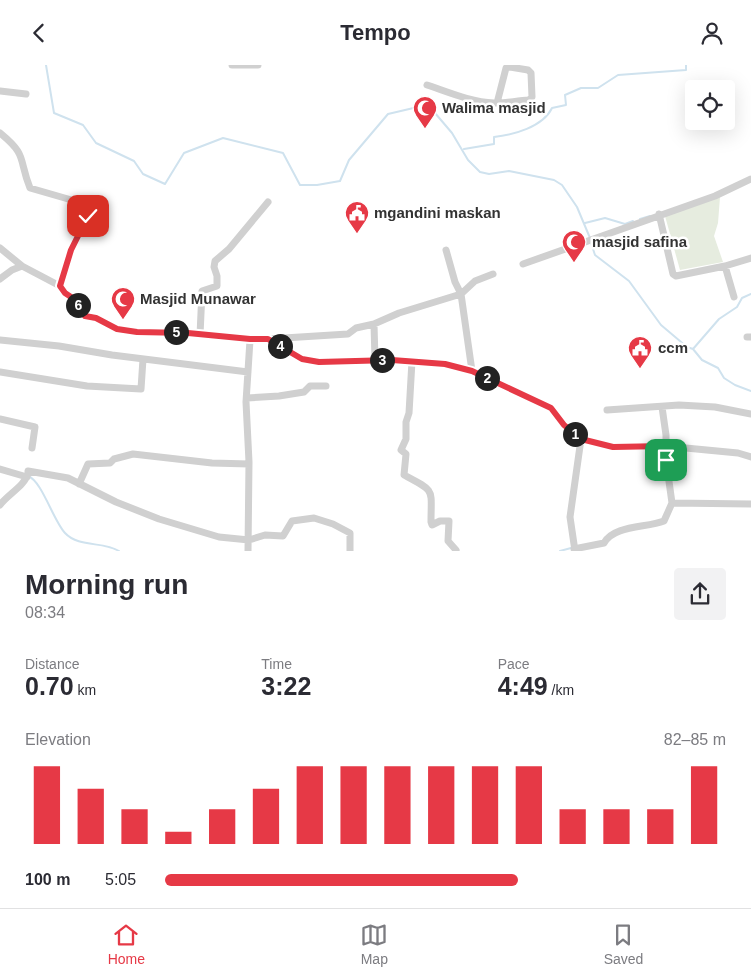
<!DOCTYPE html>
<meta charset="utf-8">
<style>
:root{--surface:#fff;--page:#f2f2f3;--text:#2b2b33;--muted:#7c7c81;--line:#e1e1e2;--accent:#e63946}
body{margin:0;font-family:Arial,sans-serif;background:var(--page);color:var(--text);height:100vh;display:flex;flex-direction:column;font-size:19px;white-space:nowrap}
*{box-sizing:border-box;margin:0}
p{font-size:16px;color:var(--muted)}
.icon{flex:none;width:28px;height:28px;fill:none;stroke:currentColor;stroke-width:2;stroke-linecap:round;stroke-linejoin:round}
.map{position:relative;height:486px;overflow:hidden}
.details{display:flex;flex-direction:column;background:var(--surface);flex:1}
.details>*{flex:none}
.buttons{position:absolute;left:685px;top:15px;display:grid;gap:10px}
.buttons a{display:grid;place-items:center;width:50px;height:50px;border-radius:5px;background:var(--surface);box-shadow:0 5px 20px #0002;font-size:25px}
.pin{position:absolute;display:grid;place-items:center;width:42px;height:42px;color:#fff;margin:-21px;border-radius:10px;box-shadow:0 2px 8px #0006}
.km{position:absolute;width:25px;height:25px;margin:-12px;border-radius:50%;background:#222;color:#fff;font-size:14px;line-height:25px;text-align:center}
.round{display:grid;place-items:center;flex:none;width:52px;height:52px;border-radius:5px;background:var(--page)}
.head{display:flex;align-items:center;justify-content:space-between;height:85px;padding:0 25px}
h1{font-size:28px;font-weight:700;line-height:38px}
.figures{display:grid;grid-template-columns:repeat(3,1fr);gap:8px;height:85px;padding:5px 25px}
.figures div{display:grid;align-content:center}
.figures b{font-size:25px;font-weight:700}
.figures small{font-size:14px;font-weight:400}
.figures p{font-size:14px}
.chart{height:140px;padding:10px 25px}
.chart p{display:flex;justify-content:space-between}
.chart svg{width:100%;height:90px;margin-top:5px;stroke:var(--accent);stroke-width:6}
ul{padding:0 25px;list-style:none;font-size:16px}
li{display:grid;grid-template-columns:80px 60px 1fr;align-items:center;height:38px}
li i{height:12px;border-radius:6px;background:var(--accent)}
header{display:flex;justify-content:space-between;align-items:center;height:65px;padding:0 25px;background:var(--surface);font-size:22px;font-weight:700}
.dock{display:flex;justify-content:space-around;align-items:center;height:70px;border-top:1px solid var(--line);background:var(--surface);font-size:14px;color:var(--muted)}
.dock a{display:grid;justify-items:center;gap:2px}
.dock .selected{color:var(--accent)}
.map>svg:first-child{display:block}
.green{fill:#e6ecdf}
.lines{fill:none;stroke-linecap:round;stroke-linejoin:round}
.stream{stroke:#cfe2ee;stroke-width:2}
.minor{stroke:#d0d0d0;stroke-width:7}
.route-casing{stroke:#fff;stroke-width:10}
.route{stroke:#e63946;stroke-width:6}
.labels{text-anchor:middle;stroke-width:5;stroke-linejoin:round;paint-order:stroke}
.poi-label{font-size:15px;font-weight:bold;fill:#333;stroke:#fff;text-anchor:start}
</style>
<header><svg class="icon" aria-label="back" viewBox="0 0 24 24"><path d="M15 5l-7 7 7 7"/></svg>Tempo<svg class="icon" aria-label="person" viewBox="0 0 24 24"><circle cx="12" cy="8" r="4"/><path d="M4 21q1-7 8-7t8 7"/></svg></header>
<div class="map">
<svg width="751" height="486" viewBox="0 0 751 486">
<rect width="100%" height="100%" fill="#fff"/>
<path class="green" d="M720,132l-2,26 -4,13 9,26 -43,8 -15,-54z"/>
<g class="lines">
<path class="stream" d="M46,0l8,48 29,12 13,18 38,18 9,13 22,10 19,-31 39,-15 60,15 17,32h17l23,-4 9,-21 39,-46 34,-8 13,7 17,20 16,27 12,12 9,2 20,-3 45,9 8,5 15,22 13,31
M464,84l30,-5v-7c19,-2 49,-10 58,-29l14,-3 -1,-10 16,-7h17l20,-13 68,-5v-5
M640,154l10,-3
M585,158l20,-5 20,6 8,-3
M591,178l4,12 34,26 32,44 26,22 6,2 9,11 16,8 6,10 11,7 16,6
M693,284l26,-30 18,-12 5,-9 9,-4
M28,411c14,5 25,44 37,57 14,15 38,8 54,18
M560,486l11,-3"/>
<path class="minor" d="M232,0h26
M427,20c21,7 44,17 67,18 12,1 23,-3 35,-3l3,-3 -1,-24 -3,-3 -18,-3 -4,1 -9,35
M0,26l26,3
M0,68c28,23 18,25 30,55l52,15 6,13 -17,34 -11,36
M659,149l14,60 3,2 49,-10 26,-8
M0,183l22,18 38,20 5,7 10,6 8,16 13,3 21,11 20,3 51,1 62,7 18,-1 34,20 17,3 73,-2 53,4 27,7 79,37 13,17 17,14 32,8 52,-1 73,7 13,4
M446,185l9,32 6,12 11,77
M523,199l192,-68 36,-17
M725,201l9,31
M0,214l12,-9 10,-4
M374,259l1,36
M200,270l2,-44 15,-5v-10l-3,-9 1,-6 14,-12 39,-47
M747,272h4
M268,274l80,-5 8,-6 18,-4 25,-11 62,-19 14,-13 18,-7
M0,275l59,6 53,9 136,17
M412,296l-3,52 -3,9v17l-5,11 5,4 -2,21c32,17 27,13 27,47l1,3 8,-4h9l-1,20 8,9
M0,307l87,14 54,3 2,-30
M247,333l32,-2 25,-4 6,-6h16
M662,342l4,28v25l6,43
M607,345l72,-5 36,2 36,7
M0,354l35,8 -3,21
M0,404l27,8
M28,406l40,7 48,24 43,17 60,18 30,3 16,-5 18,1 9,-15 22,-3 19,6 17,9v18
M79,419l9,-20 22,-1 4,-4 19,-5 79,9 37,1
M0,440c8,-11 25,-19 28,-32
M574,484l30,-6c10,-18 42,-15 60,-22l8,-18 79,1
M248,486l1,-89 -3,-60 4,-62
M575,486l-5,-34 11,-78"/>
</g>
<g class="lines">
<g class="route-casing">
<path id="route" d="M88,151l-17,34 -11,36 5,7 9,6 11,17 11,2 21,11 20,3 51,1 62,6h18l34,20 17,3 73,-2 53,4 27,7 79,37 13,17 17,14 32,8 52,-1 1,14"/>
</g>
<use href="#route" class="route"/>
</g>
<defs>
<g id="mosque-pin" transform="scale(1.25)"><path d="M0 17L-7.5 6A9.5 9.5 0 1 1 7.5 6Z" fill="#e63946" stroke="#fff"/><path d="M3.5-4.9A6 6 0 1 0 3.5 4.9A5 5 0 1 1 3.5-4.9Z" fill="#fff"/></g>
<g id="civic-pin" transform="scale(1.25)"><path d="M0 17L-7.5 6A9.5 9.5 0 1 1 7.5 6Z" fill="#e63946" stroke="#fff"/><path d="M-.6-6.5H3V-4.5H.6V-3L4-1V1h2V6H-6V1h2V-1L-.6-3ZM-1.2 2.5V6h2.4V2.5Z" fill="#fff"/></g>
</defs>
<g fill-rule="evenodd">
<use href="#mosque-pin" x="425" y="43"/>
<use href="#civic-pin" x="357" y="148"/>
<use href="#mosque-pin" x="574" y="177"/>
<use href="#mosque-pin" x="123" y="234"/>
<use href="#civic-pin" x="640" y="283"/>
</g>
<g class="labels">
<g class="poi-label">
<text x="442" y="48">Walima masjid</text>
<text x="374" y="153">mgandini maskan</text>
<text x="592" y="182">masjid safina</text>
<text x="140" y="239">Masjid Munawar</text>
<text x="658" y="288">ccm</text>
</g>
</g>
</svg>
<div class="buttons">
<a><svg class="icon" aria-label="locate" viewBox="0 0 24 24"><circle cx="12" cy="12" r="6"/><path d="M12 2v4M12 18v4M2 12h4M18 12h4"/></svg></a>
</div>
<div class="pin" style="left:666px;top:395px;background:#1e9e55"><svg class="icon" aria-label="arrive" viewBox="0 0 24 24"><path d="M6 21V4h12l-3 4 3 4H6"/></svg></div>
<div class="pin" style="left:88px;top:151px;background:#d93025"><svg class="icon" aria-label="check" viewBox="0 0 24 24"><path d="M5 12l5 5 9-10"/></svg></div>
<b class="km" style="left:575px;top:369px">1</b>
<b class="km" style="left:487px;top:313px">2</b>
<b class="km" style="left:382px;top:295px">3</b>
<b class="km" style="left:280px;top:281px">4</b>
<b class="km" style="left:176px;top:267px">5</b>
<b class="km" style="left:78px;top:240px">6</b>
</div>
<section class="details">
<div class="head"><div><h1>Morning run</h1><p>08:34</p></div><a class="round"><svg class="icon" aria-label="share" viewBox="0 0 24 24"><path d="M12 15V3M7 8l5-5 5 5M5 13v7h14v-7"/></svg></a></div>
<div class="figures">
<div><p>Distance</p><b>0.70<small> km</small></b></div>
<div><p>Time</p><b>3:22</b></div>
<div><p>Pace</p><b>4:49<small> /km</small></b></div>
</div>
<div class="chart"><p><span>Elevation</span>82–85 m</p>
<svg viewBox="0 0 160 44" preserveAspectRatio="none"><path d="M5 44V6M15 44V17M25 44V27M35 44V38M45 44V27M55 44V17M65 44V6M75 44V6M85 44V6M95 44V6M105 44V6M115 44V6M125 44V27M135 44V27M145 44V27M155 44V6"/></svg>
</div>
<ul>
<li><b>100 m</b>5:05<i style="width:63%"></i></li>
</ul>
</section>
<nav class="dock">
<a class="selected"><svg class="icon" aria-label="home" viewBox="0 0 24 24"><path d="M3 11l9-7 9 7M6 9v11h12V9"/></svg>Home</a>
<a><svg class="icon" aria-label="map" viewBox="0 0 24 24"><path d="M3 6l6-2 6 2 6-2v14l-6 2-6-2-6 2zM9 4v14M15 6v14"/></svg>Map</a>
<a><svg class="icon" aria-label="saved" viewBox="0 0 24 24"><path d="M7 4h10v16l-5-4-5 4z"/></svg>Saved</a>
</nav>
